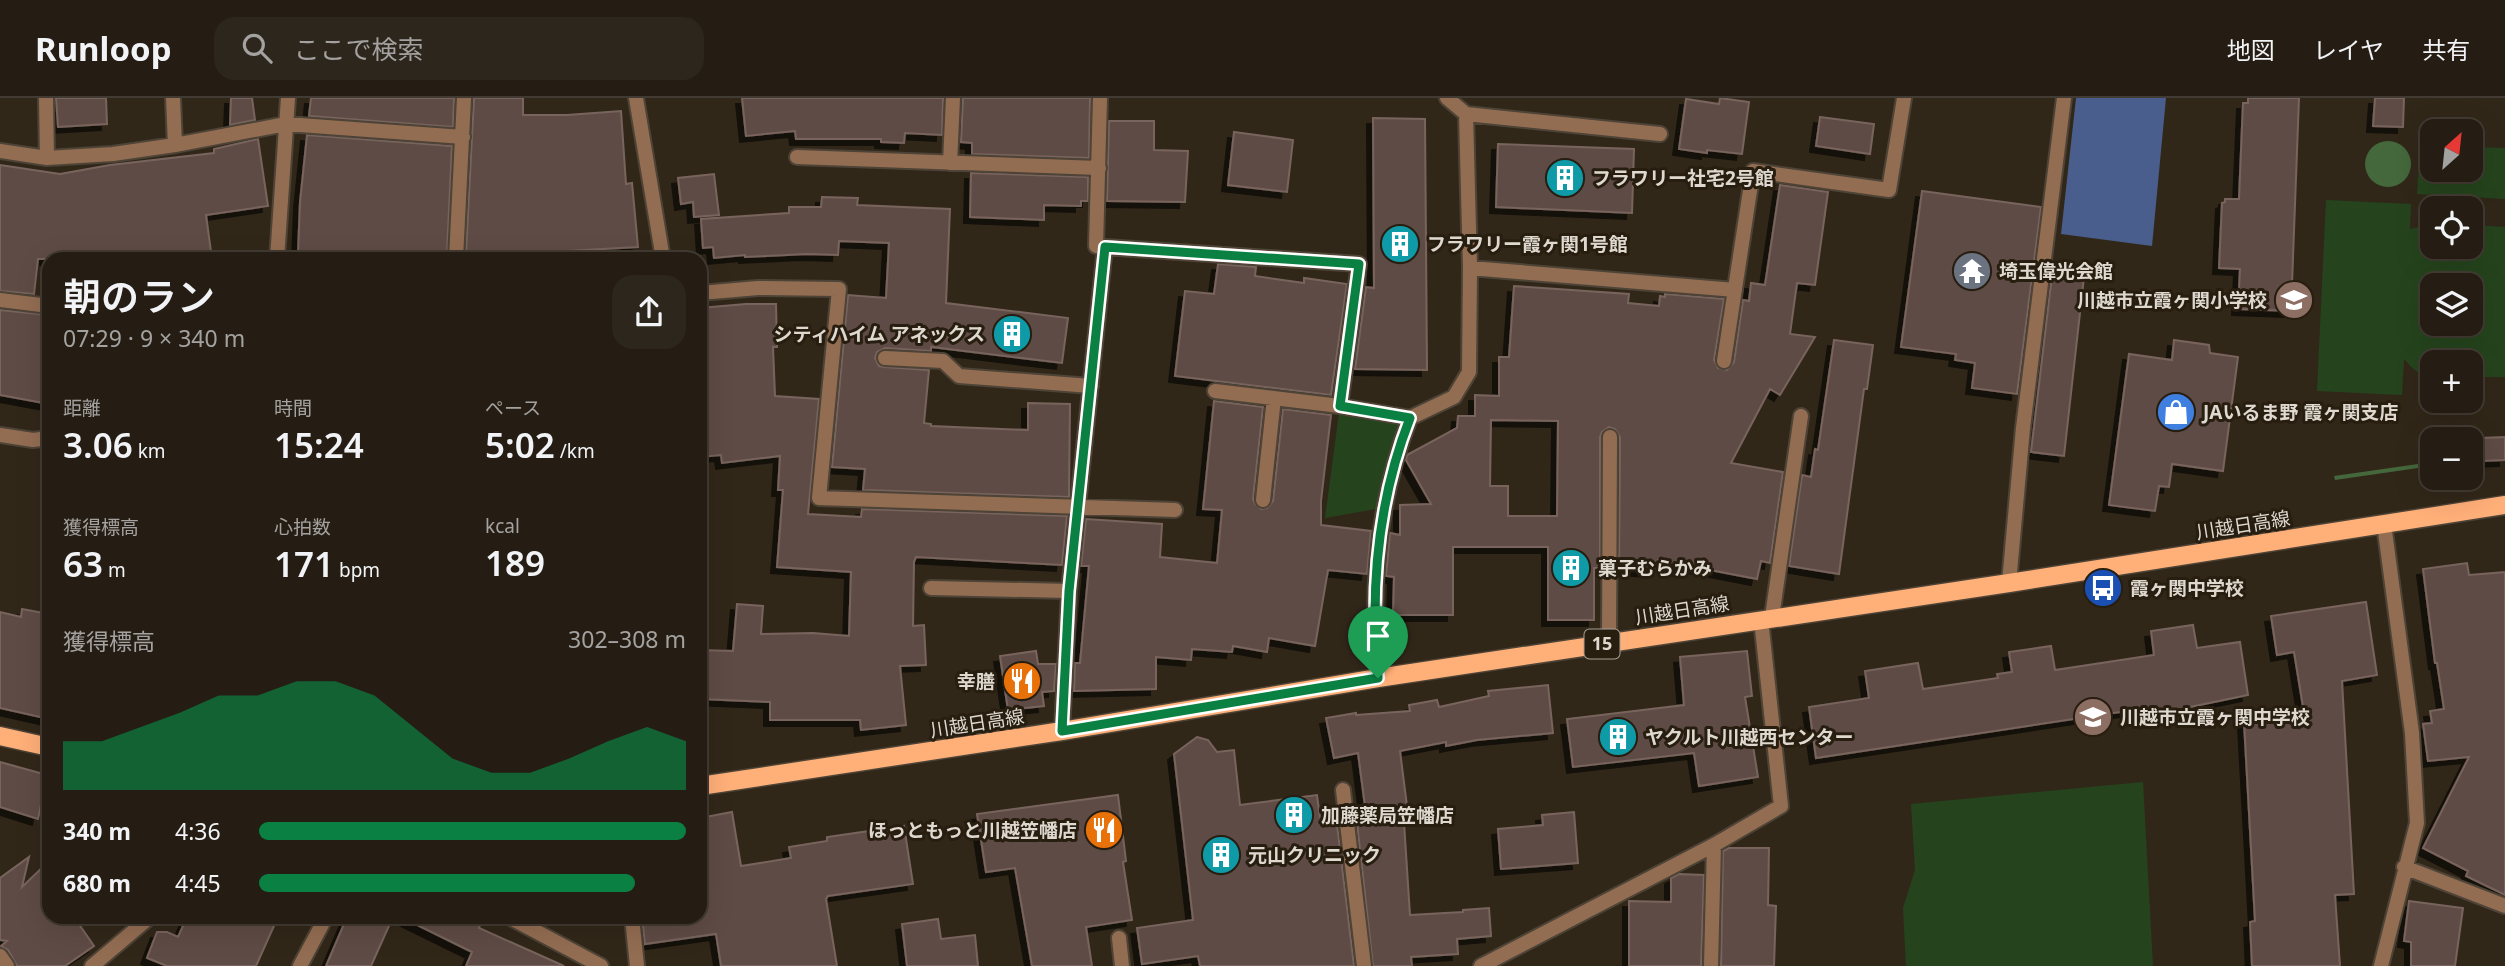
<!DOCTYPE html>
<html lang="ja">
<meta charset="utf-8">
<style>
:root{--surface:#251d13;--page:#2d261c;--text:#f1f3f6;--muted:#a3a2a0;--line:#423b33;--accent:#0b8043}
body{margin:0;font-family:"Noto Sans","Noto Sans JP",sans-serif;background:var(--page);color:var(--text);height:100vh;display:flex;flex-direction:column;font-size:26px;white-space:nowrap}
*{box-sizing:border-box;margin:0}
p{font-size:23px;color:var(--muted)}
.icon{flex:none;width:38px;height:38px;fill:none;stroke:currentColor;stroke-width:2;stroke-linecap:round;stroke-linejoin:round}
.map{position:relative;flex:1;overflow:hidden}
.details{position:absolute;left:42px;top:154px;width:665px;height:672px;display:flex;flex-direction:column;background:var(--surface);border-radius:21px;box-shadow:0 7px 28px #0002,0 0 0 2px var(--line)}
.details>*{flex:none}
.needle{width:46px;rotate:27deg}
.buttons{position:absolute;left:2420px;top:21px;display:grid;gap:14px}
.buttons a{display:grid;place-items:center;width:63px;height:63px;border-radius:14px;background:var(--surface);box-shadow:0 7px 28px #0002,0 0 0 2px var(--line);font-size:35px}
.pin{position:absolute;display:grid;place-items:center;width:60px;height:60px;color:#fff;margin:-72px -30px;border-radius:50% 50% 50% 0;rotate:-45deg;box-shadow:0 0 7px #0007}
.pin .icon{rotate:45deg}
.round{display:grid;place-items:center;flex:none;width:74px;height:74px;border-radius:21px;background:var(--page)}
.summary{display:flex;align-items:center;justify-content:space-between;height:119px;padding:0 21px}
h1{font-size:38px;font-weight:600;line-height:52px}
.figures{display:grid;grid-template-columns:repeat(3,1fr);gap:10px;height:119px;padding:7px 21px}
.figures div{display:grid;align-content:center}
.figures b{font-size:35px;font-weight:600}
.figures small{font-size:19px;font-weight:400}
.figures p{font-size:19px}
.chart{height:196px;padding:14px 21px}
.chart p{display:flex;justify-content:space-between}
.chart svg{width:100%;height:126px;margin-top:7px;fill:var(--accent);opacity:.7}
ul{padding:0 21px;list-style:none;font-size:23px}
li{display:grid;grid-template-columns:112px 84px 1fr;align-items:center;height:52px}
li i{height:18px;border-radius:9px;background:var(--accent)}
header{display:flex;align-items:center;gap:42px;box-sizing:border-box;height:98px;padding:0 35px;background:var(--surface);border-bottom:2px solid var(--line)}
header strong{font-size:33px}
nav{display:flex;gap:38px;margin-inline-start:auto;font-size:24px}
.search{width:490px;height:63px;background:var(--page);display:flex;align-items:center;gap:18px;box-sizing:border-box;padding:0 24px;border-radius:21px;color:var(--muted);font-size:26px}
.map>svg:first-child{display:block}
.green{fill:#25441d;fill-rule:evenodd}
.forest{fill:#44673b}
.water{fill:#495e8c}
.building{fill:#5f4c45;stroke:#78645d;stroke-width:2;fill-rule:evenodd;filter:url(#shadow)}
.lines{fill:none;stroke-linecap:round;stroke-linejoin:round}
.street-casing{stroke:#4d4336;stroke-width:18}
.primary-casing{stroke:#4d4336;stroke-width:21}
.street{stroke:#936d52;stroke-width:14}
.primary{stroke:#ffaf78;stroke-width:18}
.route-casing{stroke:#fff;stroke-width:14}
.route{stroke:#0b8043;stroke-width:9}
.labels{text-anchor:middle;stroke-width:6;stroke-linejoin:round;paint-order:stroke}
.shield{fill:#271e10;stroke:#a7a096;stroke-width:2}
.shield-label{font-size:18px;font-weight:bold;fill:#ded8cf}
.poi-label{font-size:19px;font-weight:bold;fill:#ded8cf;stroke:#271e10;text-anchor:start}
.street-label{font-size:19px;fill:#ded8cf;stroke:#271e10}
</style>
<header>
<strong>Runloop</strong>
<div class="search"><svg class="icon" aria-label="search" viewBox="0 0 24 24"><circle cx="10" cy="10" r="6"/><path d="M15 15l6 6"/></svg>ここで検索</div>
<nav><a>地図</a><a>レイヤ</a><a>共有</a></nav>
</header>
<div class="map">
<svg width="2505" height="868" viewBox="0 0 2505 868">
<defs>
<filter id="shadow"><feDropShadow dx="-6" dy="6" stdDeviation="0" flood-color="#0009"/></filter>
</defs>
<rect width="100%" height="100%" fill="#312719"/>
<path class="green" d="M2420,46h12v26h39v-23l34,1v51l-88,-5z
M2326,102l85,4 -1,25 22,-5v23h39v-22l34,2v150h-34v-15h-39v14c-13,0 -19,-7 -28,-17l-2,36 -85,-4zM2471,187v39h-39v-39z
M1339,315l62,11 -25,85 -51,9z
M2143,684l10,184h-247l-3,-58 12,-38 -4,-66z"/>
<path class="forest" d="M2365 66a23 23 0 1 1 46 0a23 23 0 1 1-46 0Z
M2432,364v4l-97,14 -1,-4z"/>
<path class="water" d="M2076,0h90l-14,148 -91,-12z"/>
<path class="building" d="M56,0h50l1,26 -49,3z
M231,0h21l3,22 -25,5z
M311,0h143l-1,29 -144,-11z
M474,0h49v17h44l54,-4 5,73 6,-1 6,64 -71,4 -101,2z
M742,0h201l-1,37 -37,-2 -1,10 -23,-1v-3h-85l-1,-8 -49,5z
M963,0h127l-1,60 -117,-4v-11l-11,-1z
M1720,0l29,4 -7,52 -35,-4v3l-28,-4 7,-50 33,5z
M2248,0h51l-8,213 -53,-2 2,-40 -21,-1 3,-65 3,-1v-3h14l4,-96h5z
M2375,0h29l-1,29 -30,-1z
M1820,19l54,7 -4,30 -54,-8z
M1373,20l52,1 2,251 -72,-1 11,-82 8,1z
M1109,23h45v29l34,1 -3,51 -78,-1z
M1234,34l59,8 -6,52 -59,-7z
M307,37l145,11 -5,107h-3v6h-94l1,-3 -53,-2 2,-52z
M258,41l10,67 -62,9 6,44h-174l-4,35 -34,-3v-126l60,9 50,-9 104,-12v-4z
M1498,46l136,5 -2,64 -136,-6z
M971,75l117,4v24h-7v5l-37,-1v15l-74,-3z
M714,76l5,41 -25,2 -1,-15 -12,2 -3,-26z
M1780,87l48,7 -13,93 -18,-2 -7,51 25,3 -35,58 -10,-6 -39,74 52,9 -13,91 -9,-2 -4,18 -99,-19v11l-39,-2 1,-132 -5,-8 -6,-2 -7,5 -2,5v131h-6v52h-46v-73h-95v68h-60l1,-38 -8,-1 4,-43 10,2v-30l31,-1 -25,-44 1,-5 50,-27 1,-12h17v-21l24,1v-39h10l5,-71 115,8 -1,9 31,3 1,-10 5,1v-3l59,5 -10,61 4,8 9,2 7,-8 9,-62 6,1 2,-18 14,2zM1491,322l67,1 -1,95h-49v-30h-18z
M1922,93l119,16 -24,187 -45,-6 3,-25 -20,-3 1,-6 -55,-7z
M822,99l36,1 -1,7 93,4 -4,94 122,15 -6,45 -131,-16v4l-46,-3 -8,4 -2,6 4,8 5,1 45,3 -5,53 7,1v2l97,4v-27l42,1 -1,93 -206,-7 2,-21 -33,-2 16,-172 38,3 3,-55 -50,-2 -1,14 -31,-1 -62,3v-2l-31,3 -1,-11 -10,1 -2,-29 88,-6v-6h32z
M1218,166l38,3 -1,9 49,7v-5l43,6 -16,111 -156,-19 10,-85 29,3z
M2052,177l32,2 -20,179 -33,-4z
M746,206h30l1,43h-4l2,49 44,3 -11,115 53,3 1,-8 205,7 -5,49 -146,-8 -2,5 -1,64 11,-1 2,40 -26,1 6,59 -45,5 -1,-10h-90v-18l-70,-3v-49l33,1 4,-47 26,2 -2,28 52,-1 36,3 2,-64 -74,-5 6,-77h-5l2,-34 -58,7 -1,-8 -21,2v-149z
M0,212l49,5v89l-49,-9z
M1834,242l39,5 -6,44h-3l-25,185 -50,-8 13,-91 9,2 4,-28 3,1z
M2174,242l35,5 1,8 28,4 -15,114 -51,-7 -3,23 -10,-1 -4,25 -46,-6 20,-151 43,6z
M1214,303l49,6 -10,92 2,5 6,5 6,-1 6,-7 10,-92 48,6 -10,86v24l50,6 -4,43 -39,-4 -13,76 -46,-8 -2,14 -34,-6 -1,6 -40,-3 -1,11 -35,-3v32l-82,2 1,-28h5l9,-97h-8l5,-47 76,5 -2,33 57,6 5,-53 -19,-1z
M2505,339v23l-24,1 -1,-23z
M2467,465l2,12 36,-3v323l-39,-19 2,-5 -45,-23 46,-91 -41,4 -5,-37 9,-1 -2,-12 14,-2 -7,-46h-2l-12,-94z
M2366,504l11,73 -35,6 12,213 -19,1 5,71h-88l-2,-44 5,-1 -11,-199 61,-3 -11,-67 -17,3 -6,-39z
M22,511l27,5v105l-49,-11v-96l21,5z
M2193,527l4,23 43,-6 8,53 -106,22 -2,-8 -324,49 -7,-51 60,-9 -4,-27 53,-8 5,26 75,-11 -1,-4 15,-2 -3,-20 42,-6 4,24 99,-15 -3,-24z
M1036,553l2,13h18l-2,27 -12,1 2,14 -36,4 -8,-54z
M1747,553l5,45 -7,1 13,80 -59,9 -5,-33 -121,14 -6,-48 117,-14 -4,-48z
M1548,587l5,48 -76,7 -31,6v-4l-46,9 7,55 -4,1 7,108 53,-3v-2l26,-2 2,28 -34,3 1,15 -47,3 1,9h-39l-17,-152h10l-8,-61 -24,5 -8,-40 30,-5v2l54,-4 -1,-6 28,-5 2,7 50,-11 -1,-5z
M1197,639l11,3 9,12 17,-2 6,55 77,-10 3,22 16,-1 18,150h-154l-2,-10 -56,8 -5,-36 56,-8 -19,-166z
M0,664l47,13 -9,44 -38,-12z
M1118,697l8,66 -3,1 9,58 -46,7 6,39h-60l-17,-98 -29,4 -9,-58z
M732,714l9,54 50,-8 -2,-11 38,-6v-4l77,-11 9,58 -85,12 -2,3 11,67h-116l-5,-32 -71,10 -3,-27h58v-99z
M1574,714l4,51 -77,6 -3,-40 45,-4 -1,-10z
M1729,750h40l-1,57 8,1 -2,60h-53l2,-115z
M29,759l-7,30 27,-26v56h25l20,29 -29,20h-48l-9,-16 -7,-4 6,-5 -7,-1v-62z
M1679,776l25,1 -3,91h-72v-65l42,1v-24z
M2409,803l54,7 -8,58h-44v-24l-7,-1z
M187,819h91l-22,49h-89l-20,-8 10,-26h10l11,5z
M347,819h46l-22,49h-45z
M401,819h61l18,8 -1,3 85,38h-98l6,-14z
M938,821l3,20 34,-4 3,31h-71l-5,-42z"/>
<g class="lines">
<g class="street-casing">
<path id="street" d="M46,0l1,60
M173,0l2,47
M636,0l27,161
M1466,16l194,20
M0,53l47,7 66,-4 62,-9 111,-21 177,13
M797,59l302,11
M950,65l3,-65
M1105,149l254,17 -19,142 70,12
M277,161l11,-161
M456,161l8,-161
M1470,170l265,22
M700,195l58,-5 81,1 -20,209 356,12
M0,202l49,6
M885,260l58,3 16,15 132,10
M1724,263l29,-190 136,19 15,-92
M1215,293l125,15
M0,337l33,5 16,-2
M1263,402l11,-102
M2009,485l14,-155 41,-330
M931,490l138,3
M1772,519l29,-201
M1609,545l1,-206
M1378,580c-8,-88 0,-178 32,-260l44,-21 15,-25 1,-104 -4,-154 -19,-16
M1062,633l7,-140 36,-344 -9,-1 4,-148
M1343,692l21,176
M2404,769l101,39
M509,819l92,49
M632,819l5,49
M1119,840l3,28
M0,858l7,10
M92,868l58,-49
M300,868l26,-49
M1481,868l233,-121 67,-39 -20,-187
M1711,868l3,-121
M2381,868l36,-143 -5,-90 -28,-209"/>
</g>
<g class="primary-casing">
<path id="primary" d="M0,638l49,11
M700,688l362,-55 316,-53 631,-95 496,-78"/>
</g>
<use href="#street" class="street"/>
<use href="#primary" class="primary"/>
</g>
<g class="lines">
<g class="route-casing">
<path id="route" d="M1105,149l254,17 -19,142 70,12c-32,82 -40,172 -32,260l-316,53 7,-140z"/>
</g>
<use href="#route" class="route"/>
</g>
<defs>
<g id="building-disc" transform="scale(2.0125)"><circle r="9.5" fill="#0f9aa8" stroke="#271e10"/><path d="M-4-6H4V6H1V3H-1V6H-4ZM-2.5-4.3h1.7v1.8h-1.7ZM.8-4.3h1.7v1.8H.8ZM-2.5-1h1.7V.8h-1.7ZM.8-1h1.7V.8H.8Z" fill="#fff"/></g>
<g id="temple-disc" transform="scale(2.0125)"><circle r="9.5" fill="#6b7280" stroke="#271e10"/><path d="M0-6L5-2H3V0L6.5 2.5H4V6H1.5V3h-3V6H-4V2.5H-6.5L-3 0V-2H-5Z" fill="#fff"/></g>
<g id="school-disc" transform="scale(2.0125)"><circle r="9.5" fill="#8d6e63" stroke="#271e10"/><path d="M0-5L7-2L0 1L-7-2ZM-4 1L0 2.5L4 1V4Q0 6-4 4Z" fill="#fff"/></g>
<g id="shop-disc" transform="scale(2.0125)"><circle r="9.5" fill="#3f7fe0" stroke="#271e10"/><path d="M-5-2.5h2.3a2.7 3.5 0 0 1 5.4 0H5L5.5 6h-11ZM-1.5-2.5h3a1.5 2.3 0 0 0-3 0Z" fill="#fff"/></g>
<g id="bus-disc" transform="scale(2.0125)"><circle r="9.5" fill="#1a4fb4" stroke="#271e10"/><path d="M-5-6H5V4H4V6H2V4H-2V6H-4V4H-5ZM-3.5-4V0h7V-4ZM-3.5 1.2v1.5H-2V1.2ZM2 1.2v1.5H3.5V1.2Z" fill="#fff"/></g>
<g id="restaurant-disc" transform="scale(2.0125)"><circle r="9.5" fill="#e8710a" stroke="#271e10"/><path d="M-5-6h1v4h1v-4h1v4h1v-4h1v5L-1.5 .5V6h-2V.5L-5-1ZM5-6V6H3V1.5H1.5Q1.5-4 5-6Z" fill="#fff"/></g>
</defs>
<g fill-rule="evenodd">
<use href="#building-disc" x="1565" y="80"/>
<use href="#building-disc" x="1400" y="146"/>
<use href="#temple-disc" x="1972" y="173"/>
<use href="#school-disc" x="2294" y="202"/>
<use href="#building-disc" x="1012" y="236"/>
<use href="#shop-disc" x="2176" y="314"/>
<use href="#building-disc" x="1571" y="470"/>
<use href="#bus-disc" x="2103" y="490"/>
<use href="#restaurant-disc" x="1022" y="583"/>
<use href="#school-disc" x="2093" y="619"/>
<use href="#building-disc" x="1618" y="639"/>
<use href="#building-disc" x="1294" y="717"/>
<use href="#restaurant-disc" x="1104" y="732"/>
<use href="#building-disc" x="1221" y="757"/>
</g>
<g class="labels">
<rect class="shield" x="1584.5" y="531.5" width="35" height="29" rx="5"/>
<g class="shield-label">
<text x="1602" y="552">15</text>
</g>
<g class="poi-label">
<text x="1592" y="87">フラワリー社宅2号館</text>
<text x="1427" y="153">フラワリー霞ヶ関1号館</text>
<text x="1999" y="180">埼玉偉光会館</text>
<text x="2267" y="209" text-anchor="end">川越市立霞ヶ関小学校</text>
<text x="985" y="243" text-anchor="end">シティハイム アネックス</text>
<text x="2203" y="321">JAいるま野 霞ヶ関支店</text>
<text x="1598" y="477">菓子むらかみ</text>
<text x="2130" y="497">霞ヶ関中学校</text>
<text x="995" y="590" text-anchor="end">幸膳</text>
<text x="2120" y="626">川越市立霞ヶ関中学校</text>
<text x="1645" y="646">ヤクルト川越西センター</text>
<text x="1321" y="724">加藤薬局笠幡店</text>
<text x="1077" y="739" text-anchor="end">ほっともっと川越笠幡店</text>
<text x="1248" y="764">元山クリニック</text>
</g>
<g class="street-label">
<text transform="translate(2243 427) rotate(-9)" y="7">川越日高線</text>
<text transform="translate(1682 512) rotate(-9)" y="7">川越日高線</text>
<text transform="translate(977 625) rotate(-9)" y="7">川越日高線</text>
</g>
</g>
</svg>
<div class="buttons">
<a><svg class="needle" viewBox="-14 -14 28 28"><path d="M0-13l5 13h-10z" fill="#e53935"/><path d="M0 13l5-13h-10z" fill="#a3a2a0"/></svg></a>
<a><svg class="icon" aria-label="locate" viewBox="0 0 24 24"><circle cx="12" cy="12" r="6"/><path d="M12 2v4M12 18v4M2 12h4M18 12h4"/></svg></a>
<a><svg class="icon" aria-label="layers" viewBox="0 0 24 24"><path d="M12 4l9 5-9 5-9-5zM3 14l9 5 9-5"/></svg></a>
<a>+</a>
<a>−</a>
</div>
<div class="pin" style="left:1378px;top:580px;background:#1e9e55"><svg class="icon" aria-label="arrive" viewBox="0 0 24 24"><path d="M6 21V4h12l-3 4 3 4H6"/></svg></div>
<section class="details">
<div class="summary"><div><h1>朝のラン</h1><p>07:29 · 9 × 340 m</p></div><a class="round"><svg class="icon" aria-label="share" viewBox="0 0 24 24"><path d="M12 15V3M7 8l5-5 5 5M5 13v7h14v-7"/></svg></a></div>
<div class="figures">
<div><p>距離</p><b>3.06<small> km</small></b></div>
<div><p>時間</p><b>15:24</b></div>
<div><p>ペース</p><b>5:02<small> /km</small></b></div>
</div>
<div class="figures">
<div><p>獲得標高</p><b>63<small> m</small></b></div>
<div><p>心拍数</p><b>171<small> bpm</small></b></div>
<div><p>kcal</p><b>189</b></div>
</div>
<div class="chart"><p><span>獲得標高</span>302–308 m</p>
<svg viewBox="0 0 160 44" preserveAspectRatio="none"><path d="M0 44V27L10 27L20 22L30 17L40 11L50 11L60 6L70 6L80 11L90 22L100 33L110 38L120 38L130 33L140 27L150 22L160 27V44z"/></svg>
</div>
<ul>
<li><b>340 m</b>4:36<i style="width:100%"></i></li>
<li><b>680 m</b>4:45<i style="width:88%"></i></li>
</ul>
</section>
</div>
